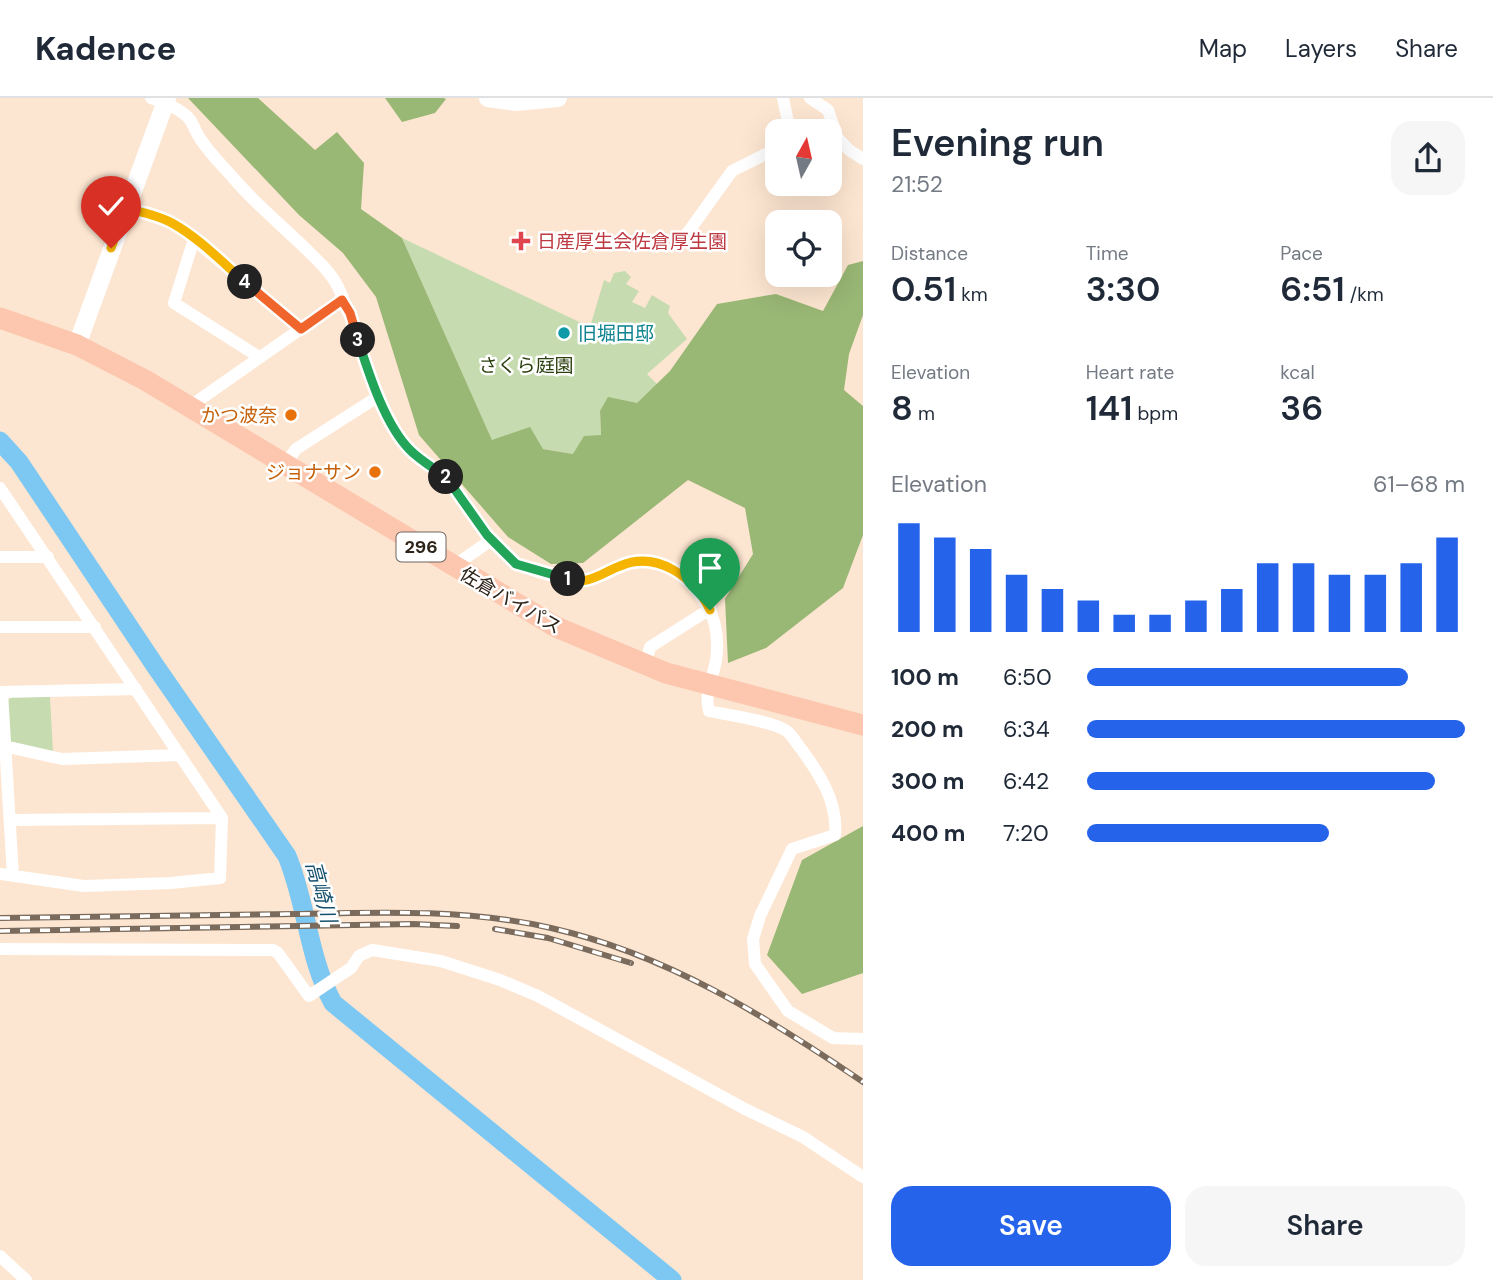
<!DOCTYPE html>
<meta charset="utf-8">
<style>
:root{--surface:#fff;--page:#f6f6f7;--text:#1f2937;--muted:#747a83;--line:#e0e1e3;--accent:#2563eb}
body{margin:0;font-family:"DM Sans","Noto Sans JP",sans-serif;background:var(--page);color:var(--text);height:100vh;display:flex;flex-direction:column;font-size:26px;white-space:nowrap}
*{box-sizing:border-box;margin:0}
p{font-size:23px;color:var(--muted)}
.icon{flex:none;width:38px;height:38px;fill:none;stroke:currentColor;stroke-width:2;stroke-linecap:round;stroke-linejoin:round}
.map{position:relative;flex:1;overflow:hidden}
.drawer{display:flex;flex-direction:column;background:var(--surface);width:630px}
.drawer>*{flex:none}
.needle{width:46px;rotate:8deg}
.tools{position:absolute;left:765px;top:21px;display:grid;gap:14px}
.tools a{display:grid;place-items:center;width:77px;height:77px;border-radius:14px;background:var(--surface);box-shadow:0 7px 28px #0002;font-size:35px}
.pin{position:absolute;display:grid;place-items:center;width:60px;height:60px;color:#fff;margin:-72px -30px;border-radius:50% 50% 50% 0;rotate:-45deg;box-shadow:0 0 7px #0007}
.pin .icon{rotate:45deg}
.km{position:absolute;width:35px;height:35px;margin:-18px;border-radius:50%;background:#222;color:#fff;font-size:19px;line-height:35px;text-align:center}
.round{display:grid;place-items:center;flex:none;width:74px;height:74px;border-radius:21px;background:var(--page)}
.head{display:flex;align-items:center;justify-content:space-between;height:119px;padding:0 28px}
h1{font-size:38px;font-weight:600;line-height:52px}
.stats{display:grid;grid-template-columns:repeat(3,1fr);gap:10px;height:119px;padding:7px 28px}
.stats div{display:grid;align-content:center}
.stats b{font-size:35px;font-weight:600}
.stats small{font-size:19px;font-weight:400}
.stats p{font-size:19px}
.chart{height:196px;padding:14px 28px}
.chart p{display:flex;justify-content:space-between}
.chart svg{width:100%;height:126px;margin-top:7px;stroke:var(--accent);stroke-width:6}
.button{display:flex;gap:14px;margin-top:auto;padding:14px 28px}
.button a{flex:1;height:80px;border-radius:21px;background:var(--accent);color:#fff;font-size:28px;font-weight:600;line-height:80px;text-align:center}
.button a+a{background:var(--page);color:var(--text)}
ul{padding:0 28px;list-style:none;font-size:23px}
li{display:grid;grid-template-columns:112px 84px 1fr;align-items:center;height:52px}
li i{height:18px;border-radius:9px;background:var(--accent)}
header{display:flex;align-items:center;gap:42px;box-sizing:border-box;height:98px;padding:0 35px;background:var(--surface);border-bottom:2px solid var(--line)}
header strong{font-size:33px}
nav{display:flex;gap:38px;margin-inline-start:auto;font-size:24px}
main{display:flex;flex:1;min-height:0}
.map>svg:first-child{display:block}
.green{fill:#c6dbb0}
.forest{fill:#99b775}
.lines{fill:none;stroke-linecap:round;stroke-linejoin:round}
.river{stroke:#7dc8f3;stroke-width:19}
.street{stroke:#fff;stroke-width:12}
.secondary{stroke:#fff;stroke-width:18}
.highway{stroke:#fcc7ae;stroke-width:21}
.rail-casing{stroke:#7a6b5d;stroke-width:6}
.rail{stroke:#fff;stroke-width:3.5;stroke-dasharray:10;stroke-linecap:butt}
.split-1-casing{stroke:#fff;stroke-width:14}
.split-2-casing{stroke:#fff;stroke-width:14}
.split-3-casing{stroke:#fff;stroke-width:14}
.split-4-casing{stroke:#fff;stroke-width:14}
.split-5-casing{stroke:#fff;stroke-width:14}
.split-1{stroke:#f5b400;stroke-width:9}
.split-2{stroke:#22a559;stroke-width:9}
.split-3{stroke:#22a559;stroke-width:9}
.split-4{stroke:#f0652b;stroke-width:9}
.split-5{stroke:#f5b400;stroke-width:9}
.health-dot{fill:#e0444e;stroke:#fff;stroke-width:2.5}
.culture-dot{fill:#0f9aa8;stroke:#fff;stroke-width:2.5}
.food-dot{fill:#e8710a;stroke:#fff;stroke-width:2.5}
.labels{text-anchor:middle;stroke-width:5;stroke-linejoin:round;paint-order:stroke}
.shield{fill:#fff;stroke:#6d655e;stroke-width:2}
.shield-label{font-size:18px;font-weight:bold;fill:#2e2319}
.health-label{font-size:19px;fill:#be3a42;stroke:#fff;text-anchor:start}
.culture-label{font-size:19px;fill:#0d838f;stroke:#fff;text-anchor:start}
.park-label{font-size:19px;fill:#2d4010;stroke:#fff}
.food-label{font-size:19px;fill:#c56008;stroke:#fff;text-anchor:end}
.street-label{font-size:19px;fill:#2e2319;stroke:#fff}
.water-label{font-size:21px;font-style:italic;fill:#17516e;stroke:#fff}
</style>
<header>
<strong>Kadence</strong>
<nav><a>Map</a><a>Layers</a><a>Share</a></nav>
</header>
<main>
<div class="map">
<svg width="863" height="1182" viewBox="0 0 863 1182">
<rect width="100%" height="100%" fill="#fde6d1"/>
<path class="green" d="M402,140l188,89 14,-47 6,3 4,-10 11,-2 6,6 -5,7 13,7 -7,11 13,6 7,-13 18,11 -2,7 19,26 -40,35 10,10 -20,19 -37,8 1,25 -28,18 -81,-14z
M12,599h38l3,56 -44,-12 -2,-40z"/>
<path class="forest" d="M188,0h70l57,52 22,-18 27,31 -3,46 41,29 90,202 38,-13 13,22 30,5 11,-18 17,-1 -1,-24 8,-14 29,6 33,-32 47,-67 59,-10 47,17 25,-46 15,-4v54l-14,39 -5,36 19,16v129l-20,53 -77,60 -38,15 -3,-64 28,-45 -8,-46 -57,-28 -105,83 -32,1 -43,-27 -89,-102 -43,-138 -33,-44 -44,-38z
M385,0h59l2,1 -11,14 -33,9z
M863,728v147l-61,21 -35,-39 35,-95z"/>
<g class="lines">
<path class="river" d="M0,343l19,21 137,205 131,189c20,48 21,102 46,147l339,277"/>
<path class="street" d="M151,0c11,4 24,8 33,16 9,6 9,13 14,21 9,16 25,31 37,45 21,24 46,45 69,67 12,12 26,24 34,40 25,52 33,113 69,160 13,17 35,23 48,41 15,21 27,46 47,63 5,5 10,11 16,14 13,5 56,19 67,16 30,-6 45,-29 79,-16 39,15 58,56 52,95 -3,18 -12,34 -7,51 18,4 66,10 79,21 5,5 9,12 14,18 18,25 36,52 33,85l-43,14 -32,67 -7,23 2,25 33,47 45,27 30,1
M783,0l6,29 -3,4
M810,0l18,12 9,27 12,13 14,9
M125,110l29,7 25,12 122,102
M194,141l-20,64 85,54
M681,144l51,-71 40,-20 5,-7
M189,309l153,-107
M284,368l12,-17 83,-53
M0,390l222,330 -2,60 -49,5 -87,3 -84,-12
M0,459h48
M454,468l37,-26
M0,529h95
M645,568l5,-19 60,-38
M0,647l62,14 118,-4
M10,722l212,-2
M13,778l-11,-184 134,-3
M0,851l273,1 5,3 31,43 42,-28 8,-12 13,-6 69,11 59,19 38,16 207,113 58,28 60,40
M0,1158l26,24"/>
<path class="secondary" d="M488,0l28,4 42,-4
M77,247l90,-247"/>
<path class="highway" d="M0,220l77,27 68,35 411,247 110,46 197,52"/>
<g class="rail-casing">
<path id="rail" d="M0,820c99,-1 198,-3 297,-4 84,-2 171,-5 254,14 115,26 216,89 312,154
M495,831l53,9 83,25
M0,833l413,-7 44,2"/>
</g>
<use href="#rail" class="rail"/>
</g>
<g class="lines">
<g class="split-1-casing">
<path id="split-1" d="M568,481c22,6 33,-6 52,-13 37,-16 74,11 90,44"/>
</g>
<g class="split-2-casing">
<path id="split-2" d="M446,379l41,58 29,29 52,15"/>
</g>
<g class="split-3-casing">
<path id="split-3" d="M358,242c11,34 27,85 52,110 11,11 24,18 36,27"/>
</g>
<g class="split-4-casing">
<path id="split-4" d="M245,184l56,47 41,-29 8,13 8,27"/>
</g>
<g class="split-5-casing">
<path id="split-5" d="M111,150l14,-40c16,4 33,7 47,15 27,15 50,39 73,59"/>
</g>
<use href="#split-1" class="split-1"/>
<use href="#split-2" class="split-2"/>
<use href="#split-3" class="split-3"/>
<use href="#split-4" class="split-4"/>
<use href="#split-5" class="split-5"/>
</g>
<path class="health-dot" d="M517.5 132.5h7v7h7v7h-7v7h-7v-7h-7v-7h7z"/>
<circle class="culture-dot" cx="564" cy="235" r="7"/>
<g class="food-dot">
<circle cx="291" cy="317" r="7"/>
<circle cx="375" cy="374" r="7"/>
</g>
<g class="labels">
<rect class="shield" x="396.5" y="434.5" width="49" height="29" rx="5"/>
<g class="shield-label">
<text x="421" y="455">296</text>
</g>
<g class="health-label">
<text x="537" y="150">日産厚生会佐倉厚生園</text>
</g>
<g class="culture-label">
<text x="578" y="242">旧堀田邸</text>
</g>
<g class="park-label">
<text x="526" y="274">さくら庭園</text>
</g>
<g class="food-label">
<text x="277" y="324">かつ波奈</text>
<text x="361" y="381">ジョナサン</text>
</g>
<g class="street-label">
<text transform="translate(511 502) rotate(30)" y="7">佐倉バイパス</text>
</g>
<g class="water-label">
<text transform="translate(321 794) rotate(75)" y="7">高崎川</text>
</g>
</g>
</svg>
<div class="tools">
<a><svg class="needle" viewBox="-14 -14 28 28"><path d="M0-13l5 13h-10z" fill="#e53935"/><path d="M0 13l5-13h-10z" fill="#747a83"/></svg></a>
<a><svg class="icon" aria-label="locate" viewBox="0 0 24 24"><circle cx="12" cy="12" r="6"/><path d="M12 2v4M12 18v4M2 12h4M18 12h4"/></svg></a>
</div>
<div class="pin" style="left:710px;top:512px;background:#1e9e55"><svg class="icon" aria-label="arrive" viewBox="0 0 24 24"><path d="M6 21V4h12l-3 4 3 4H6"/></svg></div>
<div class="pin" style="left:111px;top:150px;background:#d93025"><svg class="icon" aria-label="check" viewBox="0 0 24 24"><path d="M5 12l5 5 9-10"/></svg></div>
<b class="km" style="left:568px;top:481px">1</b>
<b class="km" style="left:446px;top:379px">2</b>
<b class="km" style="left:358px;top:242px">3</b>
<b class="km" style="left:245px;top:184px">4</b>
</div>
<section class="drawer">
<div class="head"><div><h1>Evening run</h1><p>21:52</p></div><a class="round"><svg class="icon" aria-label="share" viewBox="0 0 24 24"><path d="M12 15V3M7 8l5-5 5 5M5 13v7h14v-7"/></svg></a></div>
<div class="stats">
<div><p>Distance</p><b>0.51<small> km</small></b></div>
<div><p>Time</p><b>3:30</b></div>
<div><p>Pace</p><b>6:51<small> /km</small></b></div>
</div>
<div class="stats">
<div><p>Elevation</p><b>8<small> m</small></b></div>
<div><p>Heart rate</p><b>141<small> bpm</small></b></div>
<div><p>kcal</p><b>36</b></div>
</div>
<div class="chart"><p><span>Elevation</span>61–68 m</p>
<svg viewBox="0 0 160 44" preserveAspectRatio="none"><path d="M5 44V6M15 44V11M25 44V15M35 44V24M45 44V29M55 44V33M65 44V38M75 44V38M85 44V33M95 44V29M105 44V20M115 44V20M125 44V24M135 44V24M145 44V20M155 44V11"/></svg>
</div>
<ul>
<li><b>100 m</b>6:50<i style="width:85%"></i></li>
<li><b>200 m</b>6:34<i style="width:100%"></i></li>
<li><b>300 m</b>6:42<i style="width:92%"></i></li>
<li><b>400 m</b>7:20<i style="width:64%"></i></li>
</ul>
<div class="button"><a>Save</a><a>Share</a></div>
</section>
</main>
